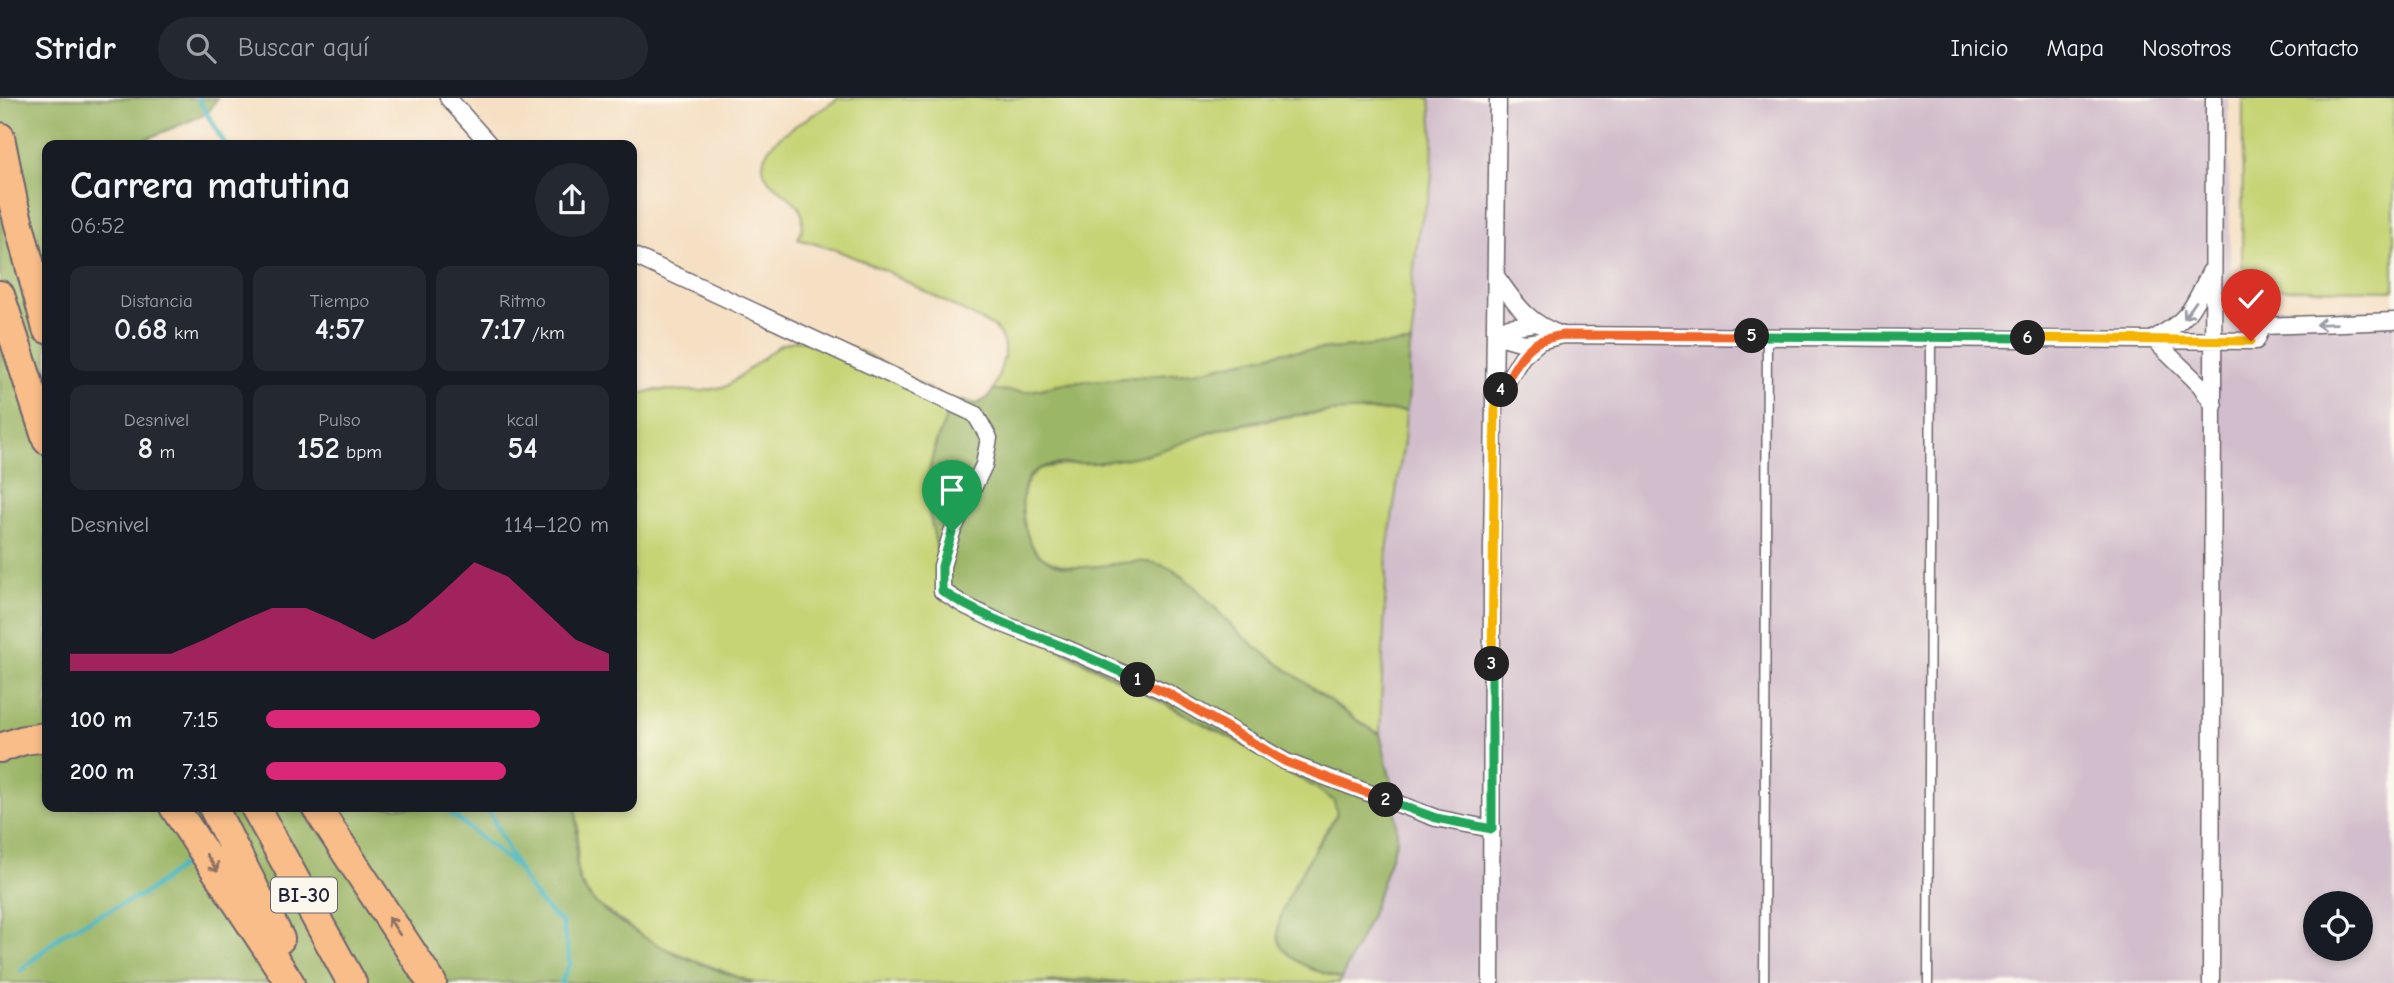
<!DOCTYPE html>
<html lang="es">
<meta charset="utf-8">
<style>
:root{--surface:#171b24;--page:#242831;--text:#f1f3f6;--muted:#9ea1a6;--line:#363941;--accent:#db2777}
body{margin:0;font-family:"Comic Neue",sans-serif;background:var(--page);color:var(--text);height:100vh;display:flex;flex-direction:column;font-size:26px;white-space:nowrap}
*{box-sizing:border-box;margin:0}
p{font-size:23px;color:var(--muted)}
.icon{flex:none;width:38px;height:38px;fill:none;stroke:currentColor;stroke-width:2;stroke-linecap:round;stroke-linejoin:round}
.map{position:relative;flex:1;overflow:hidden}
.drawer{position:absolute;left:42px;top:42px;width:595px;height:672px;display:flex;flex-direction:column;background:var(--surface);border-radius:14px;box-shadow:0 4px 10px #0003}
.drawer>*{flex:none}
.tools{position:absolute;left:2303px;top:793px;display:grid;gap:14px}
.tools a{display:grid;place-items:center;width:70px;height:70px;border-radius:50%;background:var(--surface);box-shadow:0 4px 10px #0003;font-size:35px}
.pin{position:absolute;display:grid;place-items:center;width:60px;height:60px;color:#fff;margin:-72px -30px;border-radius:50% 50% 50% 0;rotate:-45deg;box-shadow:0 0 7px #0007}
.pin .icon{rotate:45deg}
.km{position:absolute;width:35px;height:35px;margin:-18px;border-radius:50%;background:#222;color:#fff;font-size:19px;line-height:35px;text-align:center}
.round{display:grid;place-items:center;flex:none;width:74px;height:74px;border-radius:37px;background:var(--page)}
.summary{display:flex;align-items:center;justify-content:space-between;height:119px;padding:0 28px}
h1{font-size:38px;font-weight:700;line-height:52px}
.figures{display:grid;grid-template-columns:repeat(3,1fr);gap:10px;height:119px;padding:7px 28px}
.figures div{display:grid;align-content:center;border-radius:14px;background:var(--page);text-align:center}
.figures b{font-size:30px;font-weight:700}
.figures small{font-size:19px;font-weight:400}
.figures p{font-size:19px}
.chart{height:196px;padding:14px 28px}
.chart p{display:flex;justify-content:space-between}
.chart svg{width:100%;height:126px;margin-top:7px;fill:var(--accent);opacity:.7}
ul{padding:0 28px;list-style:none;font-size:23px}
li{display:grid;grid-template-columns:112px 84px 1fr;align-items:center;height:52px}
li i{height:18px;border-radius:9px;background:var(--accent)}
header{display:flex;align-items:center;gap:42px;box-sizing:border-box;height:98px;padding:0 35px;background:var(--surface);border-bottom:2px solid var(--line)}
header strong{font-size:33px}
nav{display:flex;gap:38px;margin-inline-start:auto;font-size:24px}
.search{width:490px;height:63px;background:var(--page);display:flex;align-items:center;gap:18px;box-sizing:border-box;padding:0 24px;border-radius:38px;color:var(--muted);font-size:26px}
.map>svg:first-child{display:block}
.industrial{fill:#d1bdcb;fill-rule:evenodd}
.green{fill:#c6d476;stroke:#747b58;stroke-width:2}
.forest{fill:#9cb667;stroke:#5f6c51;stroke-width:2}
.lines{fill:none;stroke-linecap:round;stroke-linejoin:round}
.stream{stroke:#46b5bd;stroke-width:5}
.lane-casing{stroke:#6c646b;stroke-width:11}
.street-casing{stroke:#6c646b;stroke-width:19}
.highway-casing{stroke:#6c646b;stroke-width:32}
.lane{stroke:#fff;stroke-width:8}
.street{stroke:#fff;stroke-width:16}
.highway{stroke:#f8bd89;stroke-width:28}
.oneway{stroke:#9c9ca7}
.oneway2{stroke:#8d7062}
.split-1-casing{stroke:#fff;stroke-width:14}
.split-2-casing{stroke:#fff;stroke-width:14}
.split-3-casing{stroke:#fff;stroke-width:14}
.split-4-casing{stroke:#fff;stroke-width:14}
.split-5-casing{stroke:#fff;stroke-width:14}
.split-6-casing{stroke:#fff;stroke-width:14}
.split-7-casing{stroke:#fff;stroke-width:14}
.split-1{stroke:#22a559;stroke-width:9}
.split-2{stroke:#f0652b;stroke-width:9}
.split-3{stroke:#22a559;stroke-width:9}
.split-4{stroke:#f5b400;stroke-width:9}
.split-5{stroke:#f0652b;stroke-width:9}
.split-6{stroke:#22a559;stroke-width:9}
.split-7{stroke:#f5b400;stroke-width:9}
.labels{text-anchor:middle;stroke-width:5;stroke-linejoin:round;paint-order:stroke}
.shield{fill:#fbf7ec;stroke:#636270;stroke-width:2}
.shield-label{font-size:21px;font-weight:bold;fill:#22223b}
</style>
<header>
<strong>Stridr</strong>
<div class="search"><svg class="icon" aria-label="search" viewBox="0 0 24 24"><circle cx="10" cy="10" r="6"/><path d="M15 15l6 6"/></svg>Buscar aquí</div>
<nav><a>Inicio</a><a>Mapa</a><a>Nosotros</a><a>Contacto</a></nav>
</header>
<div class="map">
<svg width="2394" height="885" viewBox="0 0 2394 885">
<rect width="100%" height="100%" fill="#fbf7ec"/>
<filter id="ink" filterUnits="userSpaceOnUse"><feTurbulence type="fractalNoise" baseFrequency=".0143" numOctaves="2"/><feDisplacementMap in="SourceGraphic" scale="14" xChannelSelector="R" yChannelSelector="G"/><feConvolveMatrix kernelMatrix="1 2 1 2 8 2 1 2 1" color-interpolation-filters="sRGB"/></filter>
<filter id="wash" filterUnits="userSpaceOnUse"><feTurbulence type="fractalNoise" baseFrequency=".00686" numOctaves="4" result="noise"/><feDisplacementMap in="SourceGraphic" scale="28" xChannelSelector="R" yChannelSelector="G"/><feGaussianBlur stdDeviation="1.57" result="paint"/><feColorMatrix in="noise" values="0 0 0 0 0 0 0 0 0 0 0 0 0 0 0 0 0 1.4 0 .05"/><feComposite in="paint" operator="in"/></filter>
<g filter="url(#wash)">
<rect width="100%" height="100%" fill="#f5e0c4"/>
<path class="industrial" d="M1430,0h798l3,208 163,5v672h-1055l32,-68 26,-76 -2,-40 -15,-65 3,-116 4,-67 24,-170 -3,-23 3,-15 1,-58 21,-148zM2315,805h46v45h-46z"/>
<path class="green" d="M838,0h592l3,39 -1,37 -2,20 -11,34 -7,57 2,31 -3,27 -127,9 -90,20 -126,11 -42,9 -33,-2c8,-22 20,-44 1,-63l-112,-58 -46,-19 -38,-11c21,-44 -32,-43 -35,-72 -2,-31 57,-52 75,-69z
M2243,0h151v192l-135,-1 -10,-8 -7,-16z
M797,242l42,4 23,8 91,50 -18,42 -7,40 1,25 12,62 31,34 259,133 85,50 18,13 3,13 -21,32 -22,42 -10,62 27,19 30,10 -2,4h-210l-38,-4 -60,4h-277l-99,-38 -62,-44 -13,-20 -3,-11 1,-44 -3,-19h57v-412l25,-5 46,1 24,-5 53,-41z
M1343,313h63l-2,30 -17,110 -7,183c-28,-15 -53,-36 -79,-54 -21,-16 -44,-30 -63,-48 -18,-17 -49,-56 -71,-65 -7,-2 -18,0 -26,0 -29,0 -81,7 -103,-14 -19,-19 -24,-72 3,-85l107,-14 76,-26 69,-12z"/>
<path class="forest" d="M0,0h217l-7,12 -9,6 -69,29h-85v662h528c6,24 -4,51 5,75 6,15 20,26 33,35 47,34 87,47 141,66h-754z
M1411,245c-5,23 2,45 -5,68 -60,-2 -121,2 -179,16 -27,7 -52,21 -80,27 -17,4 -35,7 -52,9 -19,1 -46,-3 -62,10 -18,13 -11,63 3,78 34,36 91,-1 128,15 30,13 51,45 74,66 20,18 42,33 64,48 25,19 50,39 78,54l15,65 2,40 -26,76 -30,64c-20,-7 -48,-14 -60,-34 -17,-28 42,-104 56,-131l-3,-13 -18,-13 -85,-50 -290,-151c0,-26 -7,-50 -12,-75 -6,-39 8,-76 24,-110l13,-1 11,3 12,-7 4,-7 33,2 42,-9 126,-11 90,-20z
M1091,881l38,4h-98z"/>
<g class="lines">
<path class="stream" d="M198,0l27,47
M443,709l71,58
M487,709c21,39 37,89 75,115l8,41 -9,20
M21,872l44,-38 84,-41 36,-28"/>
</g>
</g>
<g filter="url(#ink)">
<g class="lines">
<g class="lane-casing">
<path id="lane" d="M1764,885l3,-647
M1928,885l3,-646"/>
</g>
<g class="street-casing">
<path id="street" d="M448,0l42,47
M632,157l343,159 14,24 -5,27 -32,67 -10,34v25l22,14 39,19 62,24 101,44 120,70 150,56 56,11
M2210,174c-18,37 -20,47 -57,67l47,46 14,21
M1496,178c20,28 31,47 66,59
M1495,237l29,8 16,-2
M1495,237l14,-8 27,-4
M1495,303l27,-44 18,-16 22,-6 694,6 7,-15 131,-5
M1491,885l1,-432 6,-453
M2211,885l3,-885"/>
</g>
<g class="highway-casing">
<path id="highway" d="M0,39l13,65 34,127
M0,197l47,145
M0,650l24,-8 23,-3
M174,709l116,176
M213,709l67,132
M255,709l97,176
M316,709l116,176"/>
</g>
<use href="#lane" class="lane"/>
<use href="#street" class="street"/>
<use href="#highway" class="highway"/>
</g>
<defs><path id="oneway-shaft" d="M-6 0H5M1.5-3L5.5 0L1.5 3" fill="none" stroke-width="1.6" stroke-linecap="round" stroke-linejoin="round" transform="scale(1.75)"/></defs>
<g class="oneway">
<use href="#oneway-shaft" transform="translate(2190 212) rotate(125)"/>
<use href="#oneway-shaft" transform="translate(2326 226) rotate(178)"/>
</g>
<g class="oneway2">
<use href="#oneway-shaft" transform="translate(212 765) rotate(57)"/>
<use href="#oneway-shaft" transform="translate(394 828) rotate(-123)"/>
</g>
</g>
<g class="lines" filter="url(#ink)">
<g class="split-1-casing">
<path id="split-1" d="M952,434l-10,34v25c38,25 79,39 122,56 25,10 49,22 74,33"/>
</g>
<g class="split-2-casing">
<path id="split-2" d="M1138,582l28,12 120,70 100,38"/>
</g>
<g class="split-3-casing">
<path id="split-3" d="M1386,702l50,18 56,11v-165"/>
</g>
<g class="split-4-casing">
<path id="split-4" d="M1492,566l3,-263 6,-11"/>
</g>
<g class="split-5-casing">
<path id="split-5" d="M1501,292c11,-16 20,-40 39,-49 6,-3 15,-4 22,-6l190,1"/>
</g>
<g class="split-6-casing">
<path id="split-6" d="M1752,238l276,2"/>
</g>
<g class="split-7-casing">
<path id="split-7" d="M2028,240l223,3"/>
</g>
<use href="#split-1" class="split-1"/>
<use href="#split-2" class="split-2"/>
<use href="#split-3" class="split-3"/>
<use href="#split-4" class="split-4"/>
<use href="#split-5" class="split-5"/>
<use href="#split-6" class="split-6"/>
<use href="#split-7" class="split-7"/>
</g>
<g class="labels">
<rect class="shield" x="271" y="779.5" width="66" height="35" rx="5"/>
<g class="shield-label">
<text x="304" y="804">BI-30</text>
</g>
</g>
</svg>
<div class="tools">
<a><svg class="icon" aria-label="locate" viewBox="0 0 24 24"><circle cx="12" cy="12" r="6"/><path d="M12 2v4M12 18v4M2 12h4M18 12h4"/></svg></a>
</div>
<div class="pin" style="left:952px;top:434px;background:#1e9e55"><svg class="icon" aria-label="arrive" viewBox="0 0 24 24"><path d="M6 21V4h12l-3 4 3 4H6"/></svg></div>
<div class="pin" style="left:2251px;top:243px;background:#d93025"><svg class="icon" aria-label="check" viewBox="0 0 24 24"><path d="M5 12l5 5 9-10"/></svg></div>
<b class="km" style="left:1138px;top:582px">1</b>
<b class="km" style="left:1386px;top:702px">2</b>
<b class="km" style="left:1492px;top:566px">3</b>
<b class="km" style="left:1501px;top:292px">4</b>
<b class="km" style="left:1752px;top:238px">5</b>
<b class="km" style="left:2028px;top:240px">6</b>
<section class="drawer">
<div class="summary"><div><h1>Carrera matutina</h1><p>06:52</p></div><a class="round"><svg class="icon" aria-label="share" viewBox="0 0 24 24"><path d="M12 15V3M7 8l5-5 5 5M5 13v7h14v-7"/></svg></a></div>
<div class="figures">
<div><p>Distancia</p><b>0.68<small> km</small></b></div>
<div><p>Tiempo</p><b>4:57</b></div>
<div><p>Ritmo</p><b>7:17<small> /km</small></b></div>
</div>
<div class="figures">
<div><p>Desnivel</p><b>8<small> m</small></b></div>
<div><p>Pulso</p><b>152<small> bpm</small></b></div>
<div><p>kcal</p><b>54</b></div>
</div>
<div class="chart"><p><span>Desnivel</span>114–120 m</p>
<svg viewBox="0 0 160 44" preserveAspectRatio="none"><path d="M0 44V38L10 38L20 38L30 38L40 33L50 27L60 22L70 22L80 27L90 33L100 27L110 17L120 6L130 11L140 22L150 33L160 38V44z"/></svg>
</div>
<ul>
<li><b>100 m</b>7:15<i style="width:80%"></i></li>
<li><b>200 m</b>7:31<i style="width:70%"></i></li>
</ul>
</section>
</div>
